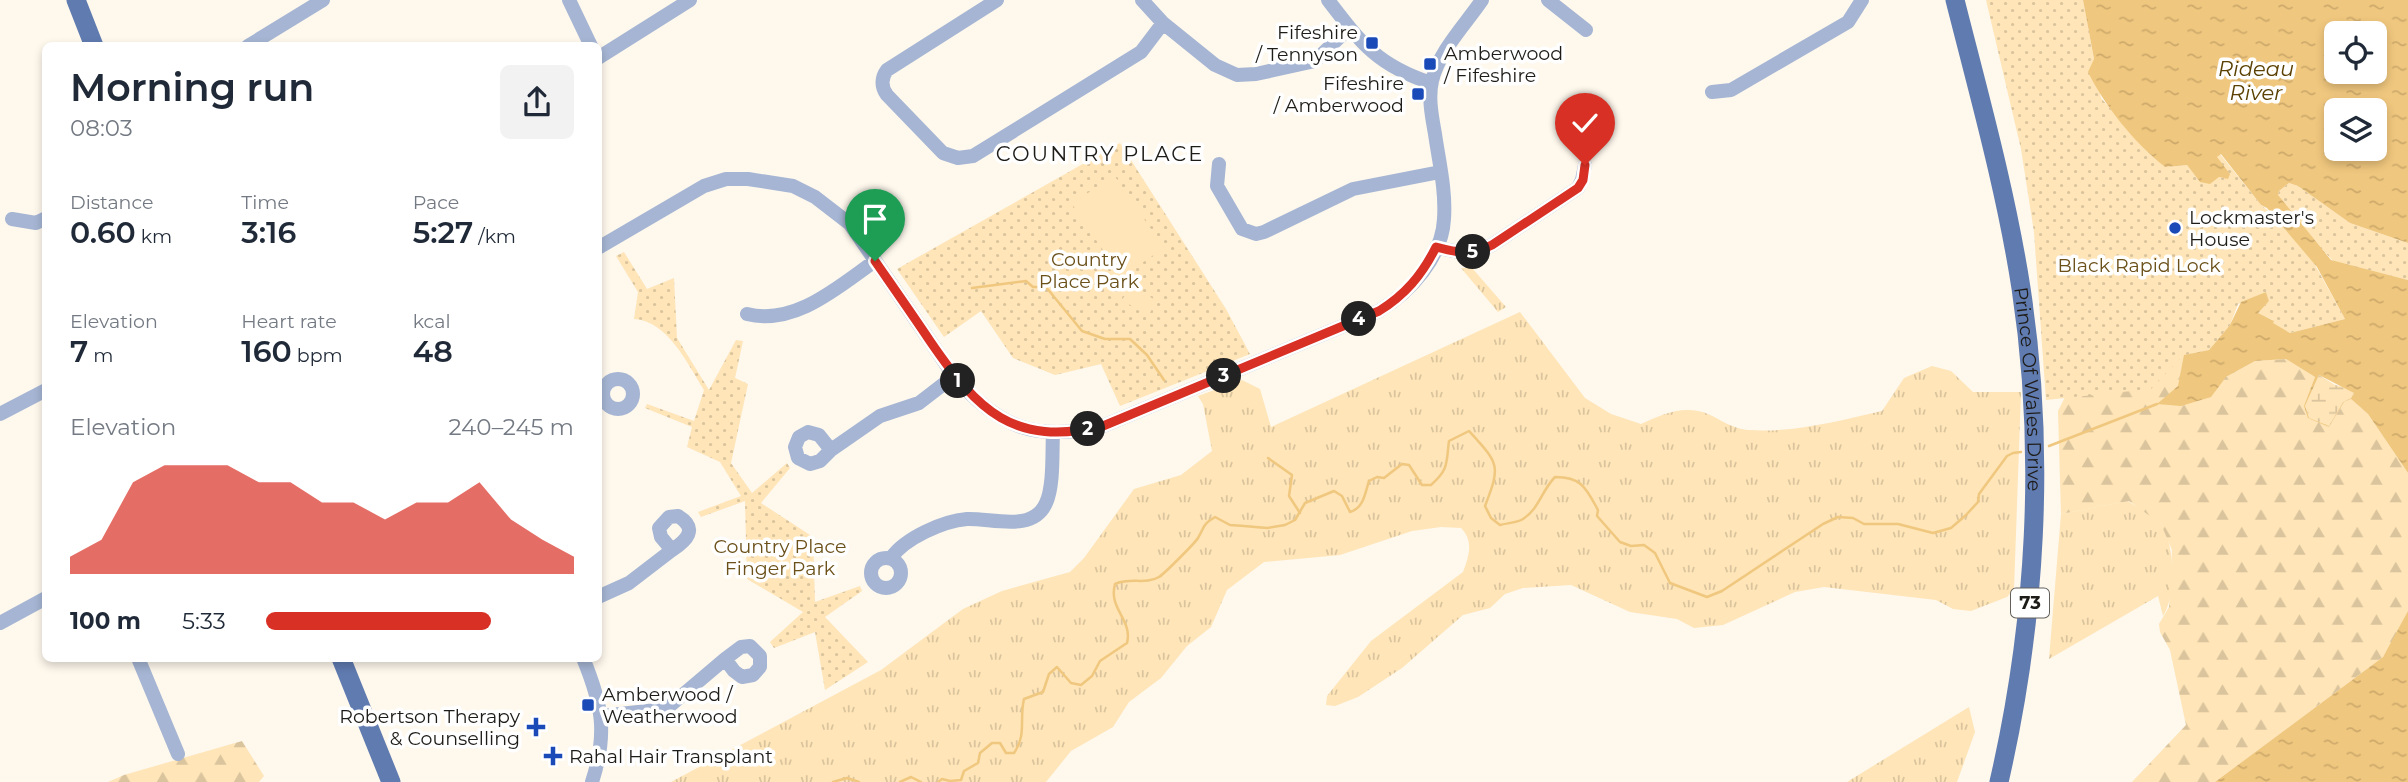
<!DOCTYPE html>
<meta charset="utf-8">
<style>
:root{--surface:#fff;--page:#f2f2f3;--text:#1f2937;--muted:#747a83;--accent:#d93025}
body{margin:0;font-family:Montserrat,sans-serif;background:var(--page);color:var(--text);height:100vh;display:flex;flex-direction:column;font-size:26px;white-space:nowrap}
*{box-sizing:border-box;margin:0}
p{font-size:23px;color:var(--muted)}
.icon{flex:none;width:38px;height:38px;fill:none;stroke:currentColor;stroke-width:2;stroke-linecap:round;stroke-linejoin:round}
.map{position:relative;flex:1;overflow:hidden}
.sheet{position:absolute;left:42px;top:42px;width:560px;height:620px;display:flex;flex-direction:column;background:var(--surface);border-radius:10px;box-shadow:0 4px 10px #0003}
.sheet>*{flex:none}
.buttons{position:absolute;left:2324px;top:21px;display:grid;gap:14px}
.buttons a{display:grid;place-items:center;width:63px;height:63px;border-radius:10px;background:var(--surface);box-shadow:0 4px 10px #0003;font-size:35px}
.pin{position:absolute;display:grid;place-items:center;width:60px;height:60px;color:#fff;margin:-72px -30px;border-radius:50% 50% 50% 0;rotate:-45deg;box-shadow:0 0 7px #0007}
.pin .icon{rotate:45deg}
.km{position:absolute;width:35px;height:35px;margin:-18px;border-radius:50%;background:#222;color:#fff;font-size:19px;line-height:35px;text-align:center}
.round{display:grid;place-items:center;flex:none;width:74px;height:74px;border-radius:10px;background:var(--page)}
.headline{display:flex;align-items:center;justify-content:space-between;height:119px;padding:0 28px}
h1{font-size:38px;font-weight:600;line-height:52px}
.figures{display:grid;grid-template-columns:repeat(3,1fr);gap:10px;height:119px;padding:7px 28px}
.figures div{display:grid;align-content:center}
.figures b{font-size:30px;font-weight:600}
.figures small{font-size:19px;font-weight:400}
.figures p{font-size:19px}
.chart{height:196px;padding:14px 28px}
.chart p{display:flex;justify-content:space-between}
.chart svg{width:100%;height:126px;margin-top:7px;fill:var(--accent);opacity:.7}
ul{padding:0 28px;list-style:none;font-size:23px}
li{display:grid;grid-template-columns:112px 84px 1fr;align-items:center;height:52px}
li i{height:18px;border-radius:9px;background:var(--accent)}
.map>svg:first-child{display:block}
.grass{fill:url(#grass-tufts)}
.forest{fill:url(#forest-firs)}
.wetland{fill:url(#wetland-marsh)}
.park{fill:url(#park-dots)}
.garden{fill:#ffe5b7}
.water{fill:url(#water-ripples);fill-rule:evenodd}
.lines{fill:none;stroke-linecap:round;stroke-linejoin:round}
.stream{stroke:#f0c77e;stroke-width:2.5}
.minor{stroke:#a5b5d3;stroke-width:14}
.major{stroke:#607bb0;stroke-width:19}
.route-casing{stroke:#fff;stroke-width:14}
.route{stroke:#d93025;stroke-width:9}
.poi-dot{fill:#1a4ab7;stroke:#fff;stroke-width:2.5}
.labels{text-anchor:middle;stroke-width:7;stroke-linejoin:round;paint-order:stroke}
.shield{fill:#fff;stroke:#62605d;stroke-width:2}
.shield-label{font-size:18px;font-weight:bold;fill:#1e1c18}
.poi-label{font-size:19px;fill:#1e1c18;stroke:#fff;text-anchor:start}
.park-label{font-size:19px;fill:#6b5019;stroke:#fff}
.street-label{font-size:19px;fill:#1e1c18;stroke:#fff}
.water-label{font-size:21px;font-style:italic;fill:#5a4002;stroke:#fff}
.neighbourhood-label{font-size:21px;letter-spacing:2px;fill:#1e1c18;stroke:#fff}
</style>
<div class="map">
<svg width="2408" height="782" viewBox="0 0 2408 782">
<defs>
<pattern id="grass-tufts" width="24" height="20" patternUnits="userSpaceOnUse" patternTransform="scale(1.75)"><rect width="24" height="20" fill="#ffe5b7"/><path d="M3 7l-1-3M5 7V3M7 7l1-3M15 17l-1-3M17 17v-4M19 17l1-3" fill="none" stroke="#dac49d"/></pattern>
<pattern id="forest-firs" width="22" height="20" patternUnits="userSpaceOnUse" patternTransform="scale(1.75)"><rect width="22" height="20" fill="#ffe5b7"/><path d="M5 1l3.5 6h-7zM16 11l3.5 6h-7z" fill="#dac49d"/></pattern>
<pattern id="wetland-marsh" width="20" height="14" patternUnits="userSpaceOnUse" patternTransform="scale(1.75)"><rect width="20" height="14" fill="#ffe5b7"/><path d="M1 5h8M5 5V1M11 12h8M15 12V8" fill="none" stroke="#dac49d"/></pattern>
<pattern id="park-dots" width="8" height="8" patternUnits="userSpaceOnUse" patternTransform="scale(1.75)"><rect width="8" height="8" fill="#ffe5b7"/><path d="M2 2h.1M6 6h.1" fill="none" stroke="#dac49d" stroke-width="1.8" stroke-linecap="round"/></pattern>
<pattern id="water-ripples" width="26" height="14" patternUnits="userSpaceOnUse" patternTransform="scale(1.75)"><rect width="26" height="14" fill="#f0c77e"/><path d="M2 4q2-2 4 0t4 0M15 11q2-2 4 0t4 0" fill="none" stroke="#cdaa6c"/></pattern>
</defs>
<rect width="100%" height="100%" fill="#fef8ed"/>
<path class="grass" d="M1461,268h11l34,39 -8,5z
M1520,312l65,86 26,16 30,10c18,-8 36,-17 57,-13 17,3 29,17 50,19 47,3 89,-9 134,-19l22,-33 28,-12 19,5 22,21h48l-7,197 -7,8 -36,14 -18,-2 -17,-9 -112,-13 -29,5 -72,33 -29,3 -17,-9 -47,-7 -59,-27 -48,3 -18,6 -15,14 -27,7 -61,53 -44,29 -23,9 -9,-1 1,-9 44,-55 92,-69c6,-16 11,-31 -2,-44l-20,-1 -29,4 -72,24 -76,7 -37,28 -16,37 -24,19 -26,32 -32,24 -16,25 -42,24 -25,31h-375l210,-112 82,-61 39,-18 68,-19 14,-14 50,-69 47,-14 31,-24 -9,-47 -5,-8 44,-16 18,9 11,38z
M2128,501c10,7 26,14 33,23 14,18 15,74 2,92l-5,-20 -109,63 12,-145z
M1969,707l6,25 -18,50h-110z"/>
<path class="forest" d="M2141,319l85,58 29,-16 31,-2 29,18 -10,29 24,21 15,-25 7,-3 17,15 40,59v138l-5,12 -20,34 -168,125h-83l54,-57 -16,-75 -10,-18 -1,-8 10,-17 3,-57 -11,-26 -32,-23 -68,13 -3,-103 12,-24z
M242,741l22,35 -5,6h-151l16,-7z"/>
<path class="wetland" d="M2319,375l16,10 13,3 6,5 -3,5 -8,4 -14,24 -20,-8 -4,-12z"/>
<path class="park" d="M1986,0h97l18,98 49,56 15,13 22,-2 13,17 19,-5 4,1 -6,-21 3,-3 41,51 10,8 8,-22 10,-8 9,3 52,37 58,20v37l-75,-19 -11,-12 -7,16 30,54 -55,14 -18,-10 1,-3 -16,-7 12,-12 -3,-9 -28,12 -8,21 -21,25 -25,5 -33,34 -105,11 -12,-168 -13,-83z
M1120,143l106,166 24,45 -130,52 -19,-42 -46,11 -42,-17 -32,-47 -37,26 -47,-68z
M624,252l23,37 27,-11 3,60 32,52 27,-50 7,1 -8,37 13,6 -17,79 21,30 35,-30 3,5 -29,35 52,34 2,65 45,-16 2,5 -37,26 43,45 -43,28 -10,-58 -41,16 -4,-6 33,-30 -56,-33 -2,-78 -44,16 -3,-5 43,-16 -21,-34 -33,-15 5,-20 -47,-19 2,-4 47,17 10,-31c-17,-27 -36,-69 -70,-71l4,-27 -22,-36z"/>
<path class="garden" d="M1114,175l50,73 -43,29 -49,-73z
M1131,286l26,15 -9,15 -26,-16z"/>
<path class="water" d="M2083,0h325v243l-58,-20 -52,-37 -9,-3 -10,8 -1,4 53,65 77,20v193l-40,-59 -17,-15 -7,3 -15,25 -21,-9 -4,-12 11,-29 -29,-18 -31,2 -29,16 -15,20 -30,9 -24,-2 21,-18 6,-31 25,-5 21,-25 11,-23 25,-10 3,9 -11,12 16,8 -1,2 17,10 55,-14 -28,-52 -50,-59 -6,-3 -40,-51 -4,3 13,17 -2,5 -9,-2 -9,7 -10,-2 -13,-17 -22,2c-31,-25 -59,-59 -77,-95l6,-13zM2375,33v39h-39v-39zM2375,110v39h-39v-39zM2319,375l35,18 -3,5 -8,4 -14,24 -20,-8 -4,-12z
M2408,611v171h-193l168,-125z"/>
<g class="lines">
<path class="stream" d="M972,288l54,-7 7,6h13l36,44 23,8h25l17,16 17,25
M2049,446l108,-42
M1268,458l24,17 -3,21 11,17
M833,782l14,-4 12,4
M900,782l11,-5 10,5
M938,782l4,-3 8,2 11,-1 3,-9 14,-8 2,-10 12,-10h8l6,10h8c13,-19 5,-33 10,-54l19,-7 6,-18 8,-7 14,16 10,2 11,-9 8,-15 27,-18c6,-23 -19,-34 -12,-59 16,-7 30,1 44,-7 5,-3 36,-34 39,-39 7,-12 4,-13 17,-21l15,8 14,1 23,2 18,-3 10,-5 10,-17 29,-12 8,5 8,16c14,-4 15,-19 19,-31l8,-4 7,1 18,-14 7,1 13,20h9c18,-16 15,-21 18,-44l20,-10c30,33 32,34 16,75l6,12 9,7c7,-2 17,-2 23,-6 16,-10 19,-29 32,-42 27,0 31,11 43,33l-1,6 23,26 11,4 13,-1 11,8 15,30 37,14 15,-6 101,-67 15,-7 15,1 11,6h34l35,9 18,-5 15,-13 12,-13 1,-8 28,-38 6,-3 8,-1"/>
<path class="minor" d="M569,0l22,46
M997,0l-110,70c-6,8 -6,17 0,25l56,58 15,5 15,-2 168,-104 22,-29
M1142,0l21,23 52,42 22,10 19,-1 59,-13 34,-33
M1328,0c33,43 49,65 103,83
M1548,0l38,30
M248,46l75,-46
M598,58l92,-58
M1712,92l19,-2 117,-68 14,-22
M1219,164l-2,22 25,43 14,5 8,-2 89,-43 87,-17
M12,219l24,4 10,-5
M1436,247c22,6 36,8 56,-2l86,-57 4,-8 3,-15
M598,248l106,-62 22,-7h22l45,7 22,11 35,27 104,152c44,52 83,66 149,50l276,-115c31,-19 63,-53 65,-92 2,-29 -5,-57 -9,-85 -3,-17 -7,-36 -3,-53 7,-30 33,-56 50,-81
M747,314c48,12 91,-27 128,-53
M603 394a15 15 0 1 1 30 0a15 15 0 1 1-30 0Z
M0,414l46,-24
M808,432l11,3 12,15 -11,11 -10,3 -12,-6 -3,-11 4,-10z
M831,450l49,-34 39,-13 35,-27
M678,516c21,13 8,25 -6,34l-11,-13 -2,-9 10,-11z
M871 573a15 15 0 1 1 30 0a15 15 0 1 1-30 0Z
M891,558c14,-20 52,-37 76,-39 25,-1 66,14 79,-16 8,-17 6,-51 7,-71
M598,597l31,-14 43,-33
M0,623l46,-25
M750,646l10,10v11l-7,8 -11,2 -8,-6 -9,-12 16,-12z
M138,658l40,96
M583,658c19,46 25,75 9,124
M601,716l65,-7 59,-50"/>
<g class="major">
<path d="M76,0l18,46"/>
<path id="s1" d="M1955,0c24,95 51,191 66,288 25,164 15,333 -22,494"/>
<path d="M341,658l50,124"/>
</g>
</g>
<g class="lines">
<g class="route-casing">
<path id="route" d="M875,261c18,26 37,53 55,80 48,70 83,106 173,85l276,-115c26,-16 43,-36 57,-64 22,6 36,8 56,-2l86,-57 5,-8 2,-15"/>
</g>
<use href="#route" class="route"/>
</g>
<g class="poi-dot">
<rect x="1365" y="36" width="14" height="14" rx="3.5"/>
<rect x="1423" y="57" width="14" height="14" rx="3.5"/>
<rect x="1411" y="87" width="14" height="14" rx="3.5"/>
<circle cx="2175" cy="228" r="7"/>
<rect x="581" y="698" width="14" height="14" rx="3.5"/>
<path d="M532.5 716.5h7v7h7v7h-7v7h-7v-7h-7v-7h7z"/>
<path d="M549.5 745.5h7v7h7v7h-7v7h-7v-7h-7v-7h7z"/>
</g>
<g class="labels">
<rect class="shield" x="2011" y="588.5" width="38" height="29" rx="5"/>
<g class="shield-label">
<text x="2030" y="609">73</text>
</g>
<g class="poi-label">
<text x="1358" y="39" text-anchor="end">Fifeshire<tspan x="1358" dy="22">/ Tennyson</tspan></text>
<text x="1444" y="60">Amberwood<tspan x="1444" dy="22">/ Fifeshire</tspan></text>
<text x="1404" y="90" text-anchor="end">Fifeshire<tspan x="1404" dy="22">/ Amberwood</tspan></text>
<text x="2189" y="224">Lockmaster's<tspan x="2189" dy="22">House</tspan></text>
<text x="602" y="701">Amberwood /<tspan x="602" dy="22">Weatherwood</tspan></text>
<text x="520" y="723" text-anchor="end">Robertson Therapy<tspan x="520" dy="22">&amp; Counselling</tspan></text>
<text x="569" y="763">Rahal Hair Transplant</text>
</g>
<g class="park-label">
<text x="1089" y="266">Country<tspan x="1089" dy="22">Place Park</tspan></text>
<text x="2139" y="272">Black Rapid Lock</text>
<text x="780" y="553">Country Place<tspan x="780" dy="22">Finger Park</tspan></text>
</g>
<g class="street-label">
<text dy="7" stroke="none"><textPath href="#s1" startOffset="397">Prince Of Wales Drive</textPath></text>
</g>
<g class="water-label">
<text x="2256" y="76">Rideau<tspan x="2256" dy="24">River</tspan></text>
</g>
<g class="neighbourhood-label">
<text x="1100" y="161">COUNTRY PLACE</text>
</g>
</g>
</svg>
<div class="buttons">
<a><svg class="icon" aria-label="locate" viewBox="0 0 24 24"><circle cx="12" cy="12" r="6"/><path d="M12 2v4M12 18v4M2 12h4M18 12h4"/></svg></a>
<a><svg class="icon" aria-label="layers" viewBox="0 0 24 24"><path d="M12 4l9 5-9 5-9-5zM3 14l9 5 9-5"/></svg></a>
</div>
<div class="pin" style="left:875px;top:261px;background:#1e9e55"><svg class="icon" aria-label="arrive" viewBox="0 0 24 24"><path d="M6 21V4h12l-3 4 3 4H6"/></svg></div>
<div class="pin" style="left:1585px;top:165px;background:#d93025"><svg class="icon" aria-label="check" viewBox="0 0 24 24"><path d="M5 12l5 5 9-10"/></svg></div>
<b class="km" style="left:958px;top:381px">1</b>
<b class="km" style="left:1088px;top:429px">2</b>
<b class="km" style="left:1224px;top:376px">3</b>
<b class="km" style="left:1359px;top:319px">4</b>
<b class="km" style="left:1473px;top:252px">5</b>
<section class="sheet">
<div class="headline"><div><h1>Morning run</h1><p>08:03</p></div><a class="round"><svg class="icon" aria-label="share" viewBox="0 0 24 24"><path d="M12 15V3M7 8l5-5 5 5M5 13v7h14v-7"/></svg></a></div>
<div class="figures">
<div><p>Distance</p><b>0.60<small> km</small></b></div>
<div><p>Time</p><b>3:16</b></div>
<div><p>Pace</p><b>5:27<small> /km</small></b></div>
</div>
<div class="figures">
<div><p>Elevation</p><b>7<small> m</small></b></div>
<div><p>Heart rate</p><b>160<small> bpm</small></b></div>
<div><p>kcal</p><b>48</b></div>
</div>
<div class="chart"><p><span>Elevation</span>240–245 m</p>
<svg viewBox="0 0 160 44" preserveAspectRatio="none"><path d="M0 44V38L10 32L20 12L30 6L40 6L50 6L60 12L70 12L80 19L90 19L100 25L110 19L120 19L130 12L140 25L150 32L160 38V44z"/></svg>
</div>
<ul>
<li><b>100 m</b>5:33<i style="width:73%"></i></li>
</ul>
</section>
</div>
